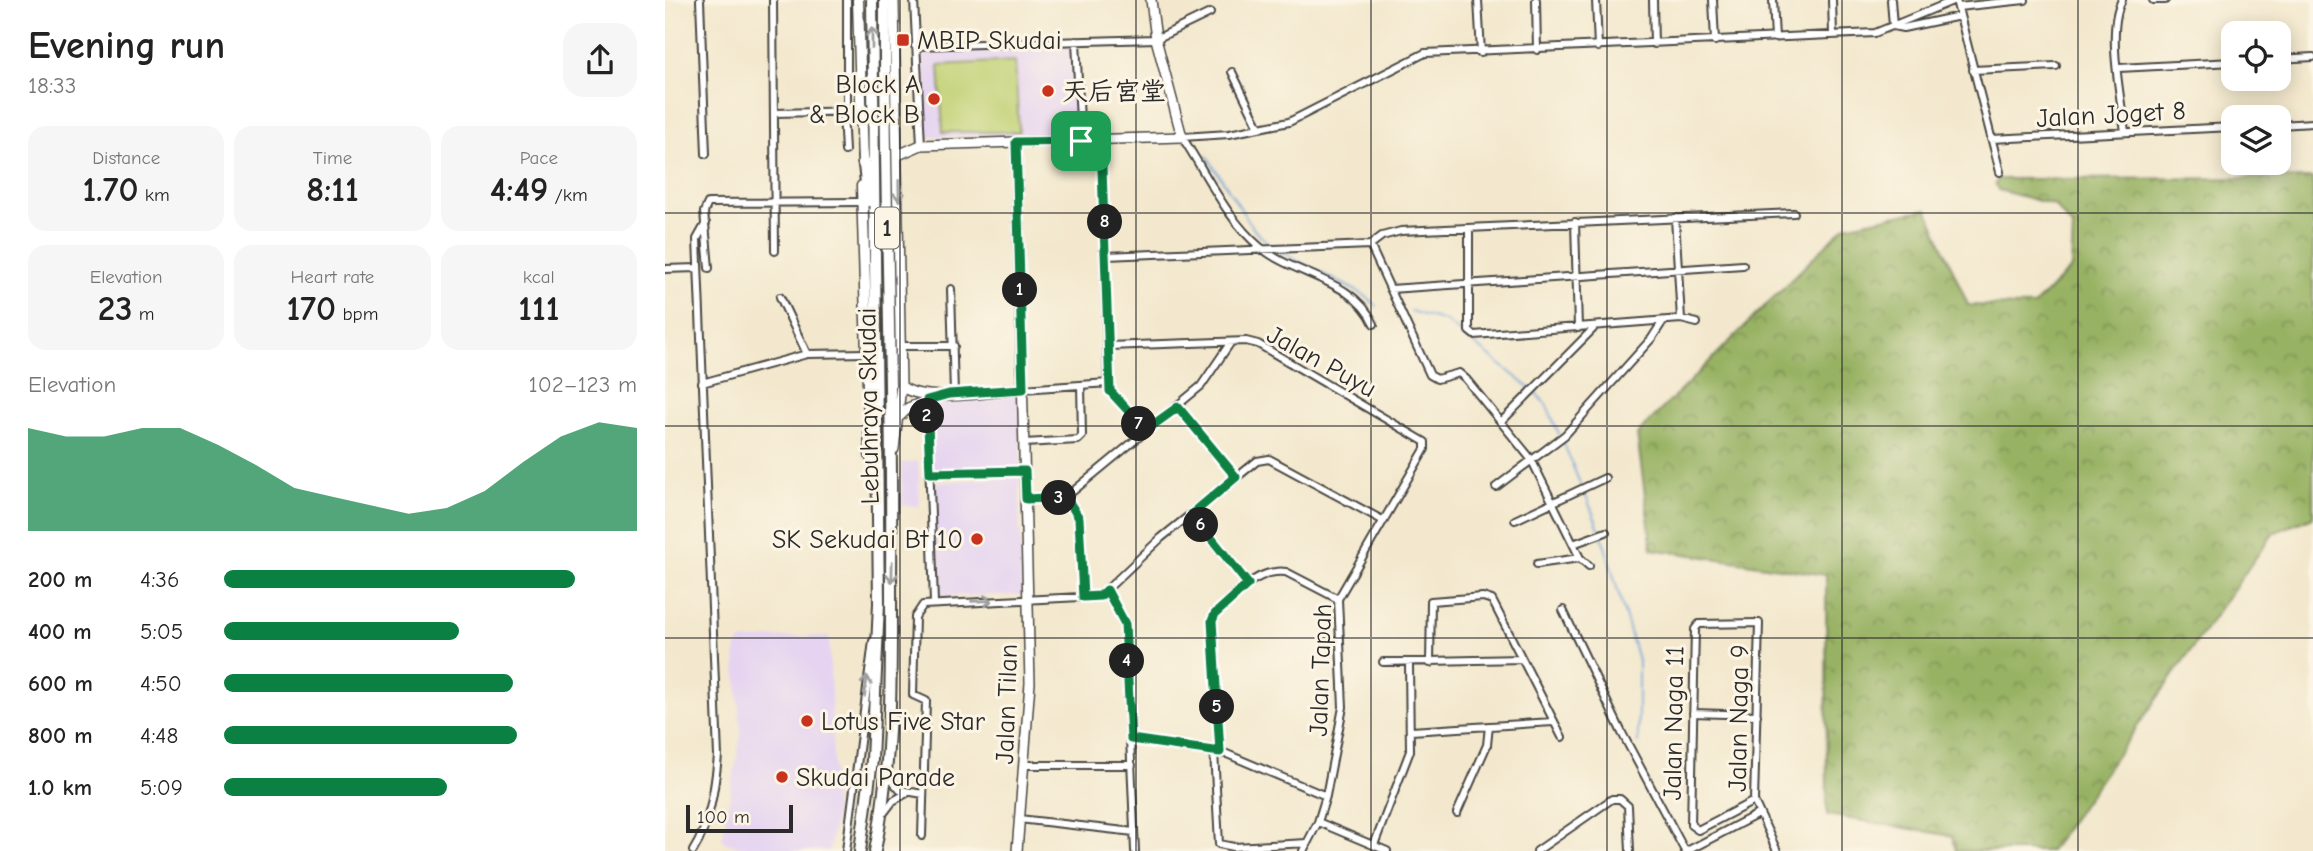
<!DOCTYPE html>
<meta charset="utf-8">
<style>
:root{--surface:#fff;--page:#f6f6f6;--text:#222;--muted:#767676;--accent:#0b8043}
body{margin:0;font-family:"Comic Neue","LXGW WenKai TC",sans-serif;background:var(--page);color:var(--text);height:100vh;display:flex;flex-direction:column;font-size:26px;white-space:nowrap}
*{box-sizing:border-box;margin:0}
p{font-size:23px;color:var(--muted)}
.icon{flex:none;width:38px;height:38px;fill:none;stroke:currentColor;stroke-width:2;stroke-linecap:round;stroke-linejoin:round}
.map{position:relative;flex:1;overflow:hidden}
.side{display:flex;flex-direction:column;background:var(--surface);width:665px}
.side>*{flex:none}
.buttons{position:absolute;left:1556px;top:21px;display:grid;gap:14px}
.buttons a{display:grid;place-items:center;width:70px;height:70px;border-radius:14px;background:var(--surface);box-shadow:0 4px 18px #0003;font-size:35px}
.scale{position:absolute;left:21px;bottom:18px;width:107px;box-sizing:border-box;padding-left:7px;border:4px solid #2b2b2b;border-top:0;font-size:19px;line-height:24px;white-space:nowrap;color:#2b2b2b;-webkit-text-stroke:5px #fcf5e5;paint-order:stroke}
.pin{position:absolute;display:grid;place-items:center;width:60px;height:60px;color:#fff;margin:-30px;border-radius:14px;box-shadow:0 4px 10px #0006}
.km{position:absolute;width:35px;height:35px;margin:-18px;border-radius:50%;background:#222;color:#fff;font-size:19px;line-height:35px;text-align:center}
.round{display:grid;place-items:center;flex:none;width:74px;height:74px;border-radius:21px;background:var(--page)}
.summary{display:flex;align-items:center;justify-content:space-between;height:119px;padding:0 28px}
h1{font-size:38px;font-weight:700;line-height:52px}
.metrics{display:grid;grid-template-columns:repeat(3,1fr);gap:10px;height:119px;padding:7px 28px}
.metrics div{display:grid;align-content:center;border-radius:18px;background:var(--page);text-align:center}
.metrics b{font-size:35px;font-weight:700}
.metrics small{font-size:19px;font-weight:400}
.metrics p{font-size:19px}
.chart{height:196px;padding:14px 28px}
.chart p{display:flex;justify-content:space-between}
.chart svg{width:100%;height:126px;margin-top:7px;fill:var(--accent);opacity:.7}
ul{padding:0 28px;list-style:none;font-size:23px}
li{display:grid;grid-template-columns:112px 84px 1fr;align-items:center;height:52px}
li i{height:18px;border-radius:9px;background:var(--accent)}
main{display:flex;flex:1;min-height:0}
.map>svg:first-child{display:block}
.built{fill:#e5d3f1}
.grass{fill:#c0d072;stroke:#767e4e;stroke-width:2}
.forest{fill:url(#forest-crowns);stroke:#626e48;stroke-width:2}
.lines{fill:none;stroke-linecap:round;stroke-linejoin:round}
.stream{stroke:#6ba0d7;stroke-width:2}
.street-casing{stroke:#494743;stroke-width:10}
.secondary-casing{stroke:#494743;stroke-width:12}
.primary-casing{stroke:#494743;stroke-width:13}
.highway-casing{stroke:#494743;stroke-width:14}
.street{stroke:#fff;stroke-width:6}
.secondary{stroke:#fff;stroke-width:9}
.primary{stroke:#fff;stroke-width:10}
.highway{stroke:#fff;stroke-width:10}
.oneway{stroke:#a0a0a0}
.route-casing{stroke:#fff;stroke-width:14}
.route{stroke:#0b8043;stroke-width:9}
.grid{fill:none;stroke:#2b2b2b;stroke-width:2;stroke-opacity:0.55}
.poi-dot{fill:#c8321e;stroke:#fcf5e5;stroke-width:2.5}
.labels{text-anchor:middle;stroke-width:6;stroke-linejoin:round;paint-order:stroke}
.shield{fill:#fcf5e5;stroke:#6a6863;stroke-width:2}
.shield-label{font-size:24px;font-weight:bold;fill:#2b2b2b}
.poi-label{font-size:26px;fill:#2b2b2b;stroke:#fcf5e5;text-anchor:start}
.street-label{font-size:26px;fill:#2b2b2b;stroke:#fcf5e5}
</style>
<main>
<section class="side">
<div class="summary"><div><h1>Evening run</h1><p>18:33</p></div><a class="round"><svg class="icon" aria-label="share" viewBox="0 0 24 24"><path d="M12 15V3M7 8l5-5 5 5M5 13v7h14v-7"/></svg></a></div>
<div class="metrics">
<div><p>Distance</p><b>1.70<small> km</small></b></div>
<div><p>Time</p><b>8:11</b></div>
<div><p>Pace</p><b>4:49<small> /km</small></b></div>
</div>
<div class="metrics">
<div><p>Elevation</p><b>23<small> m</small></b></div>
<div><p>Heart rate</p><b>170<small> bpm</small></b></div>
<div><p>kcal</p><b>111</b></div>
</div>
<div class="chart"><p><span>Elevation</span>102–123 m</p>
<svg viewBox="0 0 160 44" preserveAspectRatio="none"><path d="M0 44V8L10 11L20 11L30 8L40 8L50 14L60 21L70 29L80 32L90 35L100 38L110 36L120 30L130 20L140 11L150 6L160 8V44z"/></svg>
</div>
<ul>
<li><b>200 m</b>4:36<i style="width:85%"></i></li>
<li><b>400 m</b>5:05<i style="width:57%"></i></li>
<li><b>600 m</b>4:50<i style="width:70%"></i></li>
<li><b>800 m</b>4:48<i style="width:71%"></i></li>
<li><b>1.0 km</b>5:09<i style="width:54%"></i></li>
</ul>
</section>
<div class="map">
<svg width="1648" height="851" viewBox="0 0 1648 851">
<defs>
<pattern id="forest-crowns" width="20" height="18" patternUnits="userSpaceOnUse" patternTransform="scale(1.75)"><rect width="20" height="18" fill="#98b264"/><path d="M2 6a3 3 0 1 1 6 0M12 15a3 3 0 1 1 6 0" fill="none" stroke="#7c9153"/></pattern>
</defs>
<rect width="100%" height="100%" fill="#fcf5e5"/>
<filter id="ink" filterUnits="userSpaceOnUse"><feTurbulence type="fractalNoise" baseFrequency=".0143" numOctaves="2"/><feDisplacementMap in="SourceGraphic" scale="14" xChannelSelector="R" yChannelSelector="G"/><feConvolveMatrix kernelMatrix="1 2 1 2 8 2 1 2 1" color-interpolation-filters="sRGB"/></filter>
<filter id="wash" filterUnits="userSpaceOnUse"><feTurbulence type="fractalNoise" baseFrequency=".00686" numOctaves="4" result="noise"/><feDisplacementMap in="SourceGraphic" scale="28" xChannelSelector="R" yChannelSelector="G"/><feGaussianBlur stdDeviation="1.57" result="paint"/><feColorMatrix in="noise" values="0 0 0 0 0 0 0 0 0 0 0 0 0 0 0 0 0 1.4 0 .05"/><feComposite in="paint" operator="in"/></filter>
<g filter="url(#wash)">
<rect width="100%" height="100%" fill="#f3e8cd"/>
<path class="built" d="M407,46l3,87 -151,4 -2,-89z
M354,394l2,74 -89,2 -3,-67z
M253,461l2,45h-18l-1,-43z
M354,477l3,118 -87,1 -3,-113z
M164,636l6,183 -6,32h-76l-27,-8 -4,-4 19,-105 -6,-78 3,-12 3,-3 28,-3z"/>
<path class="grass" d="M350,61l4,71h-76l-4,-67z"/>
<path class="forest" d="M1648,178v339l-40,16 -223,318h-94l-4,-15 -125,-21 -1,-240 -174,-26 -15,-115 208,-208 82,-17 41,96 65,1 38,-38 2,-41 -19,-22 -56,-15 -3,-6 3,-5z"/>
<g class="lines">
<path class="stream" d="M542,156l48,75 18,16
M616,252l83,43 13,11
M745,311l35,10 85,67
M869,392l12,12 13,30
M897,439l19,47
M919,491l16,40
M937,536l36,124v83"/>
</g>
</g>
<g filter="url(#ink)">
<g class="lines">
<g class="street-casing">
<path id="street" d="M35,0l6,154
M108,0l2,251
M249,0l7,145
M813,0l3,53
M871,0l1,50
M931,0l2,47
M988,0l1,44
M1048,0l2,41
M1108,0l2,38
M1167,0l1,35
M1226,0l2,26
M1291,0l44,172
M1457,0c-16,29 -1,98 3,132
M1488,0h12
M1293,7l67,-7
M1228,26l10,2 57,-12
M411,41l5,100
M250,46l241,-7 54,-26
M1614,59l34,-2
M1454,68l114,-6
M1308,70l83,-4
M567,72l27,55
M178,112l2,39
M182,112v-112
M110,113l86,-2
M1614,125l34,-2
M1326,139l242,-12
M436,140l7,243 2,8 36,39
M1010,218l6,101
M910,222l3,106
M804,228v103l5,4 207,-16 16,4
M705,245l60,130 7,4 22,-6 7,6 65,80 49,99 9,8
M441,256l264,-11 12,-9 19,-5 393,-18
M44,268l-5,-56 4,-9 154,-1
M0,269l32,-1
M286,289l3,105
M725,289l353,-24
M115,297l27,57
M709,324c-21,-46 -78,-47 -114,-77 -33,-27 -54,-74 -78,-110l47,-3 60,-12 136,-69 450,-20 80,-33
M236,346h53
M443,346l138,-5 12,3 167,98v7l-87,150 5,108 -17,89 -8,26 -15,29
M37,383l105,-29 60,-1
M358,389l85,-6
M262,400l7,203
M513,407l58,70
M836,422l92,-93
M359,443l54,-3 4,-4 -1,-51
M265,473l95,-2
M831,487l69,-52 87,-97 11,-17
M401,497l13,21 4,79
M361,499l40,-2 135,-111 30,-44
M527,514l56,70
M850,520l90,-42
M908,544l33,-12
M872,564l43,-6
M442,590l18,34 10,227
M898,610l59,123 63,118
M718,662l139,-3
M765,663l1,-62 52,-4 9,3 70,137
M1028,713l64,2
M746,731l142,-9
M465,739l97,15 99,42
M549,751l5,93 15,3 73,-4
M555,752l-8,-131 3,-7c20,-18 41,-46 71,-42l52,27
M361,765h106
M223,776l12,14 23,4
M1089,801l-56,29 -7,-5 4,-196 4,-5 60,-1 -5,178 23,50
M792,813l30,-68 2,-19
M218,814l10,-13 14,-8
M354,819l115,13
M653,822l69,29
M257,836l4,-135 -13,-6 2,-78 8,-12 177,-9 61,-58 96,-77 12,-2 115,62
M709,845l36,-94 -1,-88
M28,851c17,-26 22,-65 25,-95l-21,-517 9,-16
M181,851l27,-210
M872,851l75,-52h8l8,7 2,45
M1022,851l71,-37"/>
</g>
<g class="secondary-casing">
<path id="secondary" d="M351,142l14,541 -13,168
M233,155l23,-10 261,-8 -26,-98 -5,-39
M236,386c24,19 91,5 122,3
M235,416l8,-8 25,-10
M229,449l7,-63 -7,-386"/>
</g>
<g class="primary-casing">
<path id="primary" d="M193,0l5,164
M197,186l8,268 5,17"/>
</g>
<g class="highway-casing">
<path id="highway" d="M198,156l5,45
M195,851l12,-91 7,-157 -7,-603
M210,851c18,-91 16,-182 16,-274 2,-192 -7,-385 -6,-577"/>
</g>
<use href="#street" class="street"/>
<use href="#secondary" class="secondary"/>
<use href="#primary" class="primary"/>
<use href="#highway" class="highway"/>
</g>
<defs><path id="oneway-shaft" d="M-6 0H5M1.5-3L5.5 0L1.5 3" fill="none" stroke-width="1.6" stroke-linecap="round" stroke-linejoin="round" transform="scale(1.75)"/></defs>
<g class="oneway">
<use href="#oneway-shaft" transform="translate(207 38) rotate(-90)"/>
<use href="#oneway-shaft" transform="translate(234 191) rotate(89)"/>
<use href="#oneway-shaft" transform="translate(227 572) rotate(91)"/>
<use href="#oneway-shaft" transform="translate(317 601) rotate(-2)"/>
<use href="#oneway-shaft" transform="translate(201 686) rotate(-82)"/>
</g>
</g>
<g class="lines" filter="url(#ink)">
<g class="route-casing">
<path id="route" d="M416,141h20l9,250 36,39 32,-23 58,70 -44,37 56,70 -33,30 -3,7 8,131 -89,-13 -6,-115 -18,-34 -7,6 -17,1 -4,-79 -13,-21 -40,2 -1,-28 -95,2 -3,-73 22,-6 74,-5 -7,-247z"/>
</g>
<use href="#route" class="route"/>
</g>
<path class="grid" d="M235,0v851M471,0v851M706,0v851M942,0v851M1177,0v851M1413,0v851M0,213h1648M0,426h1648M0,638h1648"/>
<g class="poi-dot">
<rect x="231" y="33" width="14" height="14" rx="3.5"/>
<circle cx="383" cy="91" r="7"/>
<circle cx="269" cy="99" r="7"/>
<circle cx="312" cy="539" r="7"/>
<circle cx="142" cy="721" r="7"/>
<circle cx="117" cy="777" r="7"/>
</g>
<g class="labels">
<rect class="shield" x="210" y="207.5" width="24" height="41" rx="5"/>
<g class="shield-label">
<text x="222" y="236">1</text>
</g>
<g class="poi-label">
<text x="252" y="49">MBIP Skudai</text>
<text x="255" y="93" text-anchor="end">Block A<tspan x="255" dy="30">&amp; Block B</tspan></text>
<text x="397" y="100">天后宫堂</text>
<text x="298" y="548" text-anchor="end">SK Sekudai Bt 10</text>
<text x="156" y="730">Lotus Five Star</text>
<text x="131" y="786">Skudai Parade</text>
</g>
<g class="street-label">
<text transform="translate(1446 114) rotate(-3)" y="9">Jalan Joget 8</text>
<text transform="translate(657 361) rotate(29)" y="9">Jalan Puyu</text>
<text transform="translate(203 406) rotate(-91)" y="9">Lebuhraya Skudai</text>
<text transform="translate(655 670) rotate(-88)" y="9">Jalan Tapah</text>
<text transform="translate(341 704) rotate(-88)" y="9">Jalan Tilan</text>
<text transform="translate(1073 718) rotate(-89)" y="9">Jalan Naga 9</text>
<text transform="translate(1008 723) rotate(-89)" y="9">Jalan Naga 11</text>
</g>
</g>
</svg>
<div class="buttons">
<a><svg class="icon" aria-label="locate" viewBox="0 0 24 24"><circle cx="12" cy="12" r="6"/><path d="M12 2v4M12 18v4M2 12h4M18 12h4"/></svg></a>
<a><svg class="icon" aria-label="layers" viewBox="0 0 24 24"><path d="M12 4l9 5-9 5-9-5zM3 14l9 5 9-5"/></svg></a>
</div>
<div class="scale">100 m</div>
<div class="pin" style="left:416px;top:141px;background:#1e9e55"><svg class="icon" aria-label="arrive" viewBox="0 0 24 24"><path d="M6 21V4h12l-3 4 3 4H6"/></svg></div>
<b class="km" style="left:355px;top:290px">1</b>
<b class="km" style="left:262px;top:416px">2</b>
<b class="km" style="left:394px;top:498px">3</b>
<b class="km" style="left:462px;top:661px">4</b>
<b class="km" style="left:552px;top:707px">5</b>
<b class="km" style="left:536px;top:525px">6</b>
<b class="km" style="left:474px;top:424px">7</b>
<b class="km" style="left:440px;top:222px">8</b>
</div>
</main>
